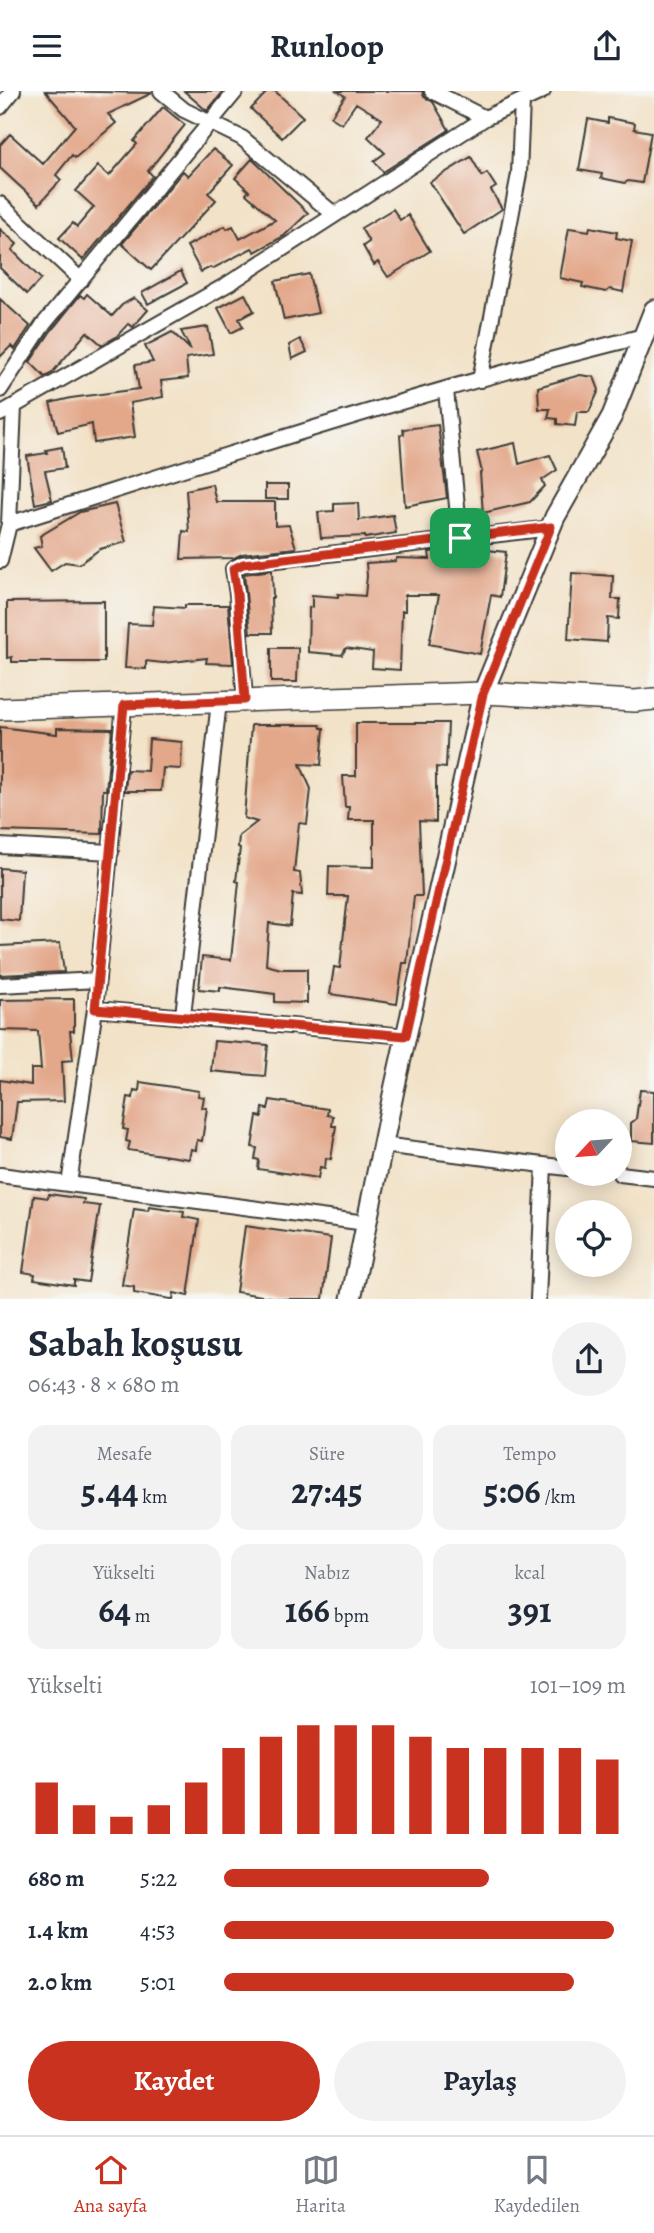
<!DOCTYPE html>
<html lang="tr">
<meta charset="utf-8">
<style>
:root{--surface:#fff;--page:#f2f2f3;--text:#1f2937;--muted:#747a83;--line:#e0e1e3;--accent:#c8321e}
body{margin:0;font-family:Alegreya,serif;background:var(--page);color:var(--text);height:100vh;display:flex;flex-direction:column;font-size:26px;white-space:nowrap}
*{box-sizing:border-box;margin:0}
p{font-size:23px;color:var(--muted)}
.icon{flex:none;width:38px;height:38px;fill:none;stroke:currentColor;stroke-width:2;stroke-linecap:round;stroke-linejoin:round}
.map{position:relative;height:1208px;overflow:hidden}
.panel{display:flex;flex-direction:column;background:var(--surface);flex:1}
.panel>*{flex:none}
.needle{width:46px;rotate:244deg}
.tools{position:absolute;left:555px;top:1018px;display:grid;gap:14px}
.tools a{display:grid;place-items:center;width:77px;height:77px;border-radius:50%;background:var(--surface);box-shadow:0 4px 18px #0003;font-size:35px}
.pin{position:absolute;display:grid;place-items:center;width:60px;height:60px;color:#fff;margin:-30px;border-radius:14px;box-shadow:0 4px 10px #0006}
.round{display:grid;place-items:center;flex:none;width:74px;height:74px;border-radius:37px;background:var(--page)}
.overview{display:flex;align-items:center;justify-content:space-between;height:119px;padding:0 28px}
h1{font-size:38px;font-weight:700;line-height:52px}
.metrics{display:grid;grid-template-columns:repeat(3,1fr);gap:10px;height:119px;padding:7px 28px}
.metrics div{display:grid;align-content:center;border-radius:18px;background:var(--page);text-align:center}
.metrics b{font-size:35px;font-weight:700}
.metrics small{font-size:19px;font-weight:400}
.metrics p{font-size:19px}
.chart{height:196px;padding:14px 28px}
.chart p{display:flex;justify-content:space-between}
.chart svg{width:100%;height:126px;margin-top:7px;stroke:var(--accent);stroke-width:6}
.button{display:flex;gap:14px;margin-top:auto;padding:14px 28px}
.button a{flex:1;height:80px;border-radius:42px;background:var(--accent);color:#fff;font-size:28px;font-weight:700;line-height:80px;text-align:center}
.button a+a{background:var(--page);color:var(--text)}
ul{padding:0 28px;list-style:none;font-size:23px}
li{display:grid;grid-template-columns:112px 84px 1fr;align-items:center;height:52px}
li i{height:18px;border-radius:9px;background:var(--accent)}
header{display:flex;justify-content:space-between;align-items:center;height:91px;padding:0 28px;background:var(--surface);font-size:32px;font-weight:700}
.tabs{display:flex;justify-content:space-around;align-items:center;height:98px;border-top:2px solid var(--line);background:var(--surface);font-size:19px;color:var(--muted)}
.tabs a{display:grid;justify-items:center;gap:4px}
.tabs .current{color:var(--accent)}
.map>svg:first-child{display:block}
.building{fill:#e3a78a}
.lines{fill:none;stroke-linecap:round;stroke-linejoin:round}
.minor-casing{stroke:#3c3a36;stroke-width:18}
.tertiary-casing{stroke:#3c3a36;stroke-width:23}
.secondary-casing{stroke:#3c3a36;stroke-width:24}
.minor{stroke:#fff;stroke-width:14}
.tertiary{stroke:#fff;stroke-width:19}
.secondary{stroke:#fff;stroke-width:21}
.route-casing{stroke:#fff;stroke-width:14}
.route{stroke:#c8321e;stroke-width:9}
</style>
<header><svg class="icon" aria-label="menu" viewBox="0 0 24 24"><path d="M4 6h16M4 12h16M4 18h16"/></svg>Runloop<svg class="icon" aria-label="share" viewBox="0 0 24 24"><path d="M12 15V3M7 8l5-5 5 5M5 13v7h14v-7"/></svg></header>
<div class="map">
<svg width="654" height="1208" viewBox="0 0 654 1208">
<rect width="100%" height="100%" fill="#f6f6f2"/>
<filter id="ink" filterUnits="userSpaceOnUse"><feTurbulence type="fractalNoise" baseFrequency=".0143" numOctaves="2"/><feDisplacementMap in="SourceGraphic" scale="14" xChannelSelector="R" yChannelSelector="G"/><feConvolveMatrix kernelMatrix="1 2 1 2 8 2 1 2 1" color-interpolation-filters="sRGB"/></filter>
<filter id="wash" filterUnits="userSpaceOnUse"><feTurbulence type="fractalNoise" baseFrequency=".00686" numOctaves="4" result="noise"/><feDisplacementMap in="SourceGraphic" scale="28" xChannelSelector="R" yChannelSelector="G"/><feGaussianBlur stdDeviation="1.57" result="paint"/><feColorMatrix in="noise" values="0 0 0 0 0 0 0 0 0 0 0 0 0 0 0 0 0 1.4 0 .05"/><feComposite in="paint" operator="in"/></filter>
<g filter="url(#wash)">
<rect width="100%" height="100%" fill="#f2e2c7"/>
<g id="blocks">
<path class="building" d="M45,0l107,2 -44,21 8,9 -41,35 -3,-3 -16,20 5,5 -22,24 -39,-36v-23l10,-11 33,30 32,-38z
M184,0h40l-17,20z
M268,0h7l28,26 -21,21 -31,-29z
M337,0h85l2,6 9,5 16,28 -66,42 -9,-11 11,-8 -17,-16 14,-18 -26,-16 -14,21 -11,-7 14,-21z
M163,16l22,18 -37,46 5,5 -70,84 -24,-22 14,-15 4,4 17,-20 -18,-16 22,-25 11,10 28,-32 -3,-3z
M608,27l27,5 -1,6 17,3 -9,51 -14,-2 -3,2 -24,-5 1,-4 -23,-4 9,-51 20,4z
M213,58l20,16 -25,28 8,7 -65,70 -29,-26 61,-73 5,5z
M471,66l11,19 5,-3 9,14 -5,3 11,19 -38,25 -34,-52z
M252,68l56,54 -24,23 -29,16 -3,-4 -40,21 -1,-2 -10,5 -14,-26 38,-20 2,3 6,-3 7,13 35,-19 -29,-26 3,-3 -14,-13z
M393,118l7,11 8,-5 22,36 -42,26 -10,-15 -4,3 -11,-19 6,-4 -8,-14z
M590,136l27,5 -1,6 16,3 -9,51 -13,-3 -4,3 -24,-5 1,-4 -23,-5 9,-50 20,3z
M0,138l17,15 -5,6 29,29 -14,15 -27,-26z
M181,180l6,12 -39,21 -6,-11z
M309,183l9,39 -34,7 -9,-39z
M87,203l25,22 10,-11 12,-7 14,12 -15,17 -5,-3 -12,13 -14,8 -15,-13 -35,41 -7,4 -15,-15 21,-31 29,-36 4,3z
M245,203l9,17 -15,8 4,8 -12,6 -13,-25z
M0,208l30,27 -15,23 -4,-3 -11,11z
M208,236l5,27 -27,4 2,20 -27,3 2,16 -33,6 5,34 -41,6 -2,-19 -34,8 -8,-29 21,-5 68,-9 -4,-24 18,-3 -8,-16 27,-14 19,18 -10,-19z
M300,248l7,13 -15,7 -3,-14z
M580,284l14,2 5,13 -10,22h-12l-2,14 -18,-2v-5l-9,-1 2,-9h-11l-1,-22z
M438,334l9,73 -42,8 -5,-71 4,-1 -1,-5z
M515,352l4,21 31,-9 7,15 -15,10 3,6 -15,16 -47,11 -3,-40 2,-1 -5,-20z
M62,356l3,21 -20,3 7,29 -17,4 -8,-48 20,-3 -1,-3z
M212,393l4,18h59v24l14,-1 7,23 -54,6 -8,4 -53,1 2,-28 6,1 -3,-42z
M265,394h23v14h-23z
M358,412l1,17 34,-5 3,18 -31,5v-2l-44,2 -3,-26 16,-1v-7z
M115,413l11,38 -26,7 -21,15 -14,-2 -14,9 -17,-23 8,-2 -2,-10 40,-24z
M466,457l40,4 -6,45 -9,-2 -11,59 -51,-10 10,-49h-34v16h-3l-2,59 -28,-2 1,-16 -27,-4 -4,7 -34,-3 1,-44 3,-1v-12l26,2v-3l27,2 2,-20 -1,-13 30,-2v-3l34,1 -1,-7z
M272,479l1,28h-2l1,35h-22l-6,-59z
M572,482l41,3 -1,23h8l-1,20 -11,-1 -1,24 -39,-3z
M104,510v61h-92v-5l-5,1v-56z
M185,514h43l5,59 -27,-1 1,-5 -44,5 -17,-2v8l-21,-1 3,-44 24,1 2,-19 31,2z
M271,557h27l-1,34h-26z
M356,632h92l-2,45 -10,-1v55l-17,-1 3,75h-8l-7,67h-4l-6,41 -67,-10 4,-27 6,1 8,-72h-20l1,-30 45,1v-47h-26l1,-13h-4l-2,-31h13z
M251,634h69l1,3h3l-3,37 -21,-1 11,25 -4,35 -8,-1 -5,49 6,1 2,22 -9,-1 -3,32 -21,-3 -3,42 15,4h26v34l-32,-1v-8l-55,-7v4l-21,-2 3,-32 29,3 8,-78 -3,-1 4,-33 -2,-1 1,-11 18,-14 -13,-4z
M0,636l57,7v-6l55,1 -6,61h-3l-1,44 -102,-3z
M149,648l33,3 -1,27 -18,-1 -2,23h-36l2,-21 20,1z
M0,777l22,2 -3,51 -19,-2z
M60,852l4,29 -64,3v-29z
M74,908v32h-4l3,29 -11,1 2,40 -47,1 -5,37 -12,-2v-57l31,5v-16h10l-3,-38 -38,-1v-30z
M214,950l54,4 -3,31 -54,-5z
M140,991l59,9 -1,5 6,1 -2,11h5l-5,33 -5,-1 -1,10 -5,-1 -2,10 -61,-9 2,-8 -4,-1 2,-11 -5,-1 5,-32 5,1 1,-8 5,1z
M640,999l14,1v52l-23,-2v-18l5,-4z
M270,1009l58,9 -1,6 6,1 -1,10h4l-5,33 -5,-1 -1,10 -5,-1 -2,11 -60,-9 1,-9 -4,-1 2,-11 -5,-1 5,-31 5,1 1,-9 5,1z
M49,1103l35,5 -1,5 17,2 -12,76 -14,-2v5l-40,-6 1,-5 -12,-2 11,-76 14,2z
M149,1116l35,5 -1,5 16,3 -11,76 -14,-3 -1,6h-2l-37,-6v-6l-12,-2 12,-76 14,2z
M245,1135l86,12 -8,61h-42l-45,-7z"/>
</g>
</g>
<g filter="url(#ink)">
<use href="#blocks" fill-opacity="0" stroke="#3c3a36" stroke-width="2"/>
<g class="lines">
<g class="minor-casing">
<path id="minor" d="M161,0l23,19 58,28 93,77
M432,0l53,27
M0,16l13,-16
M0,113l81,76
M480,289l39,-206 3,-73
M0,299l43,-65 193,-234
M446,299l14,148
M0,323l228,-130 257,-166 58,-27
M9,433c210,-66 421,-136 635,-188
M0,470l9,-37 5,-118
M245,609l-8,-106 -4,-25 10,-5 308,-36
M0,755l111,6
M0,894l98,-5
M95,918l311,27
M183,924l36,-313
M382,1054l185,23
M620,1083l34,4
M0,1084l366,48
M69,1093l26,-175 29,-304
M538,1208l6,-134"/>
</g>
<g class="tertiary-casing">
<path id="tertiary" d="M351,1208l43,-209 89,-397 72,-176 57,-101 42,-106"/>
</g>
<g class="secondary-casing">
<path id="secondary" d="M0,618l483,-16 152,8 19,-2"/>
</g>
<use href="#minor" class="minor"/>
<use href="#tertiary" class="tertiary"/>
<use href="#secondary" class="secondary"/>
</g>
</g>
<g class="lines" filter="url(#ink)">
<g class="route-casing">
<path id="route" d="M551,436l-68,167 -77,342 -311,-27 29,-304 121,-5 -8,-106 -4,-25 10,-5z"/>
</g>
<use href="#route" class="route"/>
</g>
</svg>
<div class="tools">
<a><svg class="needle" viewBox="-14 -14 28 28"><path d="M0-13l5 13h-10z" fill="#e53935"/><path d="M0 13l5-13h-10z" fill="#747a83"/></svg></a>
<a><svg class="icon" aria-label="locate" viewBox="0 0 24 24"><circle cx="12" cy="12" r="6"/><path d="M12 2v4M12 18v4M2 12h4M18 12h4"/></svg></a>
</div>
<div class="pin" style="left:460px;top:447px;background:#1e9e55"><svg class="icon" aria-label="arrive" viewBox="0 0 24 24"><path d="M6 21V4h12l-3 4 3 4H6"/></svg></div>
</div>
<section class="panel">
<div class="overview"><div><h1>Sabah koşusu</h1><p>06:43 · 8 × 680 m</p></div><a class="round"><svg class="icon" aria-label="share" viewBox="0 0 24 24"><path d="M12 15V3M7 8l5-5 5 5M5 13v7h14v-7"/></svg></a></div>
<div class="metrics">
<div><p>Mesafe</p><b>5.44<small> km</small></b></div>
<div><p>Süre</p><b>27:45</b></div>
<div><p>Tempo</p><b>5:06<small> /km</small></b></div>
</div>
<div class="metrics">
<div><p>Yükselti</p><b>64<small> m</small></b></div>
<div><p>Nabız</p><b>166<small> bpm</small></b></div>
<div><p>kcal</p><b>391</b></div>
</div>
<div class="chart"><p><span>Yükselti</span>101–109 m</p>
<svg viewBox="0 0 160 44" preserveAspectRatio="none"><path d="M5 44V26M15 44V34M25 44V38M35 44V34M45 44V26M55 44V14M65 44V10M75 44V6M85 44V6M95 44V6M105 44V10M115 44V14M125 44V14M135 44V14M145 44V14M155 44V18"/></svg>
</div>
<ul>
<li><b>680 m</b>5:22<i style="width:66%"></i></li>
<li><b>1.4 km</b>4:53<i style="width:97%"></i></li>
<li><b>2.0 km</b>5:01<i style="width:87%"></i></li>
</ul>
<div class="button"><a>Kaydet</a><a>Paylaş</a></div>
</section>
<nav class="tabs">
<a class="current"><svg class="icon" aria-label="home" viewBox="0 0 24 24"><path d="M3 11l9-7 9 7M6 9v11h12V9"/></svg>Ana sayfa</a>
<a><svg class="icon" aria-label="map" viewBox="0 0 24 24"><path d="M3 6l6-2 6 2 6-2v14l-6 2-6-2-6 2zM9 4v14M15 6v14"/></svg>Harita</a>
<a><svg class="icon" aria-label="saved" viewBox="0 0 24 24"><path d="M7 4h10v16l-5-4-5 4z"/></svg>Kaydedilen</a>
</nav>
